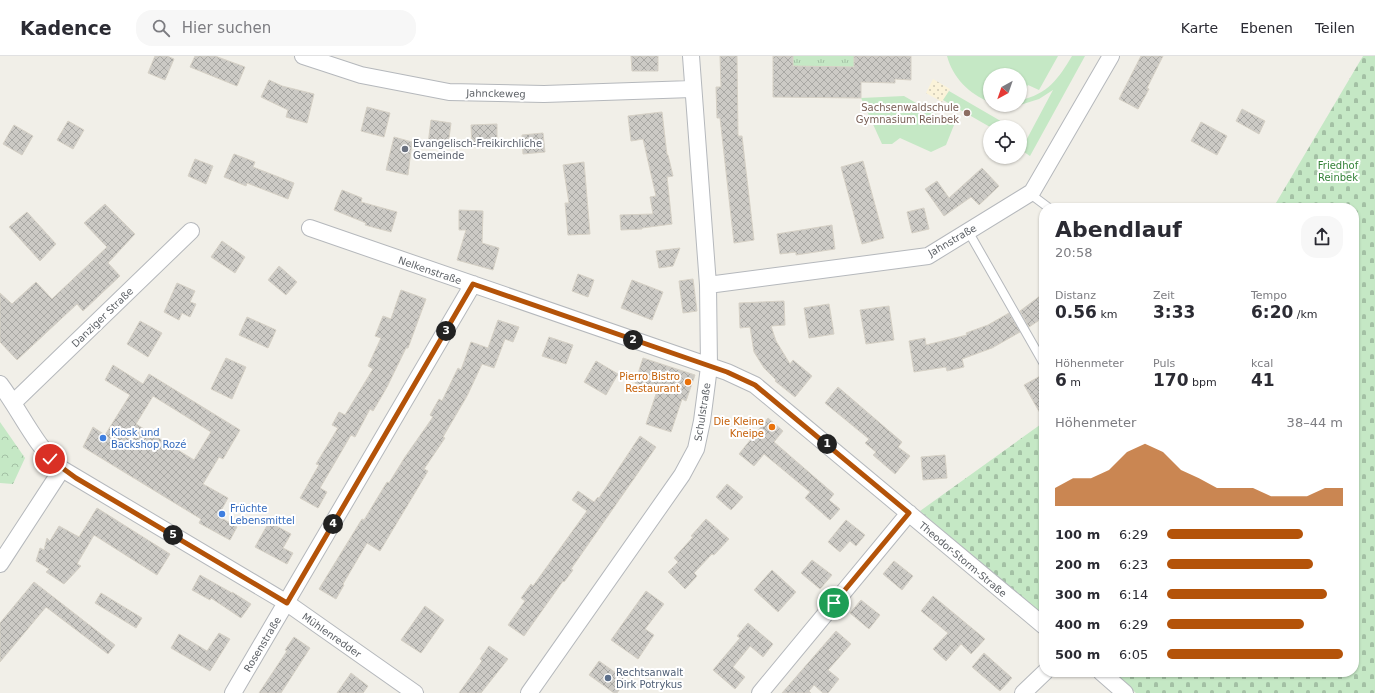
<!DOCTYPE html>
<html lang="de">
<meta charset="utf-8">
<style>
:root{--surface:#fff;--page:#f7f7f7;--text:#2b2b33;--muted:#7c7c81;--line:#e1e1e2;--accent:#b45309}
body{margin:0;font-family:"DejaVu Sans",sans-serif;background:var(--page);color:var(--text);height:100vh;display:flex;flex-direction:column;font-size:15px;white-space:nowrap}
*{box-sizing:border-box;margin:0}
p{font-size:13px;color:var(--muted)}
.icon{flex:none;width:22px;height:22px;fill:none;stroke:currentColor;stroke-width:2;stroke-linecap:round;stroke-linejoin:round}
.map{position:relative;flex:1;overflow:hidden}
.side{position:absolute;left:1039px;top:147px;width:320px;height:474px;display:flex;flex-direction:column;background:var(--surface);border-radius:16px;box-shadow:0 1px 3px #0004}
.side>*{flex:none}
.needle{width:26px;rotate:220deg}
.fabs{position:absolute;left:983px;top:12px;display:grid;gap:8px}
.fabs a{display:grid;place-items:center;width:44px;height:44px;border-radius:50%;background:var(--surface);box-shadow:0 1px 3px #0004;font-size:20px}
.pin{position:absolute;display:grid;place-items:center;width:34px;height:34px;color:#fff;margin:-17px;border:2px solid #fff;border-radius:50%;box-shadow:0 1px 4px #0007}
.km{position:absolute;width:20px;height:20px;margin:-10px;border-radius:50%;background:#222;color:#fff;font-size:11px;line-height:20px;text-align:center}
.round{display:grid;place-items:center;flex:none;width:42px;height:42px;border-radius:16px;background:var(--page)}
.headline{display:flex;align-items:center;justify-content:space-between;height:68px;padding:0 16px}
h1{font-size:22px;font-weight:700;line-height:30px}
.figures{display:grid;grid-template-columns:repeat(3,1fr);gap:6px;height:68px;padding:4px 16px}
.figures div{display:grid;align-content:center}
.figures b{font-size:17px;font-weight:700}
.figures small{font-size:11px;font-weight:400}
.figures p{font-size:11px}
.chart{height:112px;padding:8px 16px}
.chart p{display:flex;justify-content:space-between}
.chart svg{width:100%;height:72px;margin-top:4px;fill:var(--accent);opacity:.7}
ul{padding:0 16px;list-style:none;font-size:13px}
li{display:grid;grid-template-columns:64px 48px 1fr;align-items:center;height:30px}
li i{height:10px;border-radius:5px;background:var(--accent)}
header{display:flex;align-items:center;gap:24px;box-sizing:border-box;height:56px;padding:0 20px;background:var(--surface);border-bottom:1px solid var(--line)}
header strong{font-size:19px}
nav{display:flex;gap:22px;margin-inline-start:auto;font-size:14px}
.search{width:280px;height:36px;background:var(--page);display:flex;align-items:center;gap:10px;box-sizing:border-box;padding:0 14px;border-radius:16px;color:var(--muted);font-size:15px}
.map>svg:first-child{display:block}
.grass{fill:url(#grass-tufts)}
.forest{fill:url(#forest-crowns)}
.sand{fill:url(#sand-dots)}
.cemetery{fill:url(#cemetery-stones)}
.garden{fill:#c5e8c5}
.building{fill:url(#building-cross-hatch);stroke:#d6d1c6;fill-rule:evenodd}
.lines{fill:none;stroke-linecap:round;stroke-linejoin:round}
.lane-casing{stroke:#b5b8bc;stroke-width:10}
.street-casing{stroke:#b5b8bc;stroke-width:18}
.lane{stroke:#fff;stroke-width:8}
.street{stroke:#fff;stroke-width:16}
.route-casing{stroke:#fff;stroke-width:8}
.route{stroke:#b45309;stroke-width:5}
.education-dot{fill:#8d6e63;stroke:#fff;stroke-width:1.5}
.worship-dot{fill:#6b7280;stroke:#fff;stroke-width:1.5}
.food-dot{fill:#e8710a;stroke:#fff;stroke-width:1.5}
.shop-dot{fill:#3f7fe0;stroke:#fff;stroke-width:1.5}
.service-dot{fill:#5c6f8a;stroke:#fff;stroke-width:1.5}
.labels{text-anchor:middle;stroke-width:4;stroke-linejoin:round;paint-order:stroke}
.street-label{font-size:10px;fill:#5f6368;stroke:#fff}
.education-label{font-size:10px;fill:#785e54;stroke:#fff;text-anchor:end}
.worship-label{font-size:10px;fill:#5b616d;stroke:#fff;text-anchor:start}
.park-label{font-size:10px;fill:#348238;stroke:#fff}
.food-label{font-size:10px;fill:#c56008;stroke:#fff;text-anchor:end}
.shop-label{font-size:10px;fill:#366cbe;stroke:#fff;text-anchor:start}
.service-label{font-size:10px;fill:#4e5e75;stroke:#fff;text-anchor:start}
</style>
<header>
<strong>Kadence</strong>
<div class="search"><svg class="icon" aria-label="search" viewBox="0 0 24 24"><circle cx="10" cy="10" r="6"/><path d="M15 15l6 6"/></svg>Hier suchen</div>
<nav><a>Karte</a><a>Ebenen</a><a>Teilen</a></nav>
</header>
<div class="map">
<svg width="1375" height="637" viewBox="0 0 1375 637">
<defs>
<pattern id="grass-tufts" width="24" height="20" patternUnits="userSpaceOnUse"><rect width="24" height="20" fill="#c5e8c5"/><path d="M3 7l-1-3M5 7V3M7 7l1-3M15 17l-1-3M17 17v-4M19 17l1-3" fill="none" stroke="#a3c0a4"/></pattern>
<pattern id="forest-crowns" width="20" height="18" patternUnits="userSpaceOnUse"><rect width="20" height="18" fill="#c5e8c5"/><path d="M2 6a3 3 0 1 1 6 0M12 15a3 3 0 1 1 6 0" fill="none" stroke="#a3c0a4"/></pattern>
<pattern id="sand-dots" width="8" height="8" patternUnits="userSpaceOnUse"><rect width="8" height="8" fill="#fbf3d9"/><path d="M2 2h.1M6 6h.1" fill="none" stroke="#cec8b4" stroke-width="1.8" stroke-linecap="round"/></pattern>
<pattern id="cemetery-stones" width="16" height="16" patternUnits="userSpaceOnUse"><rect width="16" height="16" fill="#c5e8c5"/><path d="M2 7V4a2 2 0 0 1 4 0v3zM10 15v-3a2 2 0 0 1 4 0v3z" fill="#a3c0a4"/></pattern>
<pattern id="building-cross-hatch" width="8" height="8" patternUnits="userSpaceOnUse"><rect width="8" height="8" fill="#cccac5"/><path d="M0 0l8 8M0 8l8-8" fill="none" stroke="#a9a8a4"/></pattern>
</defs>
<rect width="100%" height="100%" fill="#f1efe8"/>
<path class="grass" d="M793,0h61v11l-61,-1z"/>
<path class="forest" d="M0,366l25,36 -12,26 -13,-1z"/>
<path class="sand" d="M933,23l17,10 -8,13 -16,-9z"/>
<path class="cemetery" d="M1363,0h12v637h-239l-25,-21h243v-464h-81z
M1044,366v194l-124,-105z"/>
<path class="garden" d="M947,0h111l-19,34 -11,-5 -8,14v-24h-30v27c-21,-8 -37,-24 -43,-46z
M1072,0h13l-55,100 -9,-6 32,-60 -14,9 -19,6v-5c27,-5 39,-22 52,-44z
M949,35l62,36h-21l-47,-27z
M904,40l50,29 -8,20 -15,7 -31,-14 -8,6h-10l-21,-46z"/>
<path class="building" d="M155,0h12l7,3 -9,21 -17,-7z
M195,0h20l30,11 -8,19 -47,-19z
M631,0h27v15h-26z
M720,0h17l1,80h4l12,104 -20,3 -14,-125h-3l-1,-31h5z
M773,0h20v10l61,1v-11h57v24l-16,-1v4l-34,-1v16l-88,-1z
M1141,0h22l-16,32 2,1 -11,20 -19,-10z
M269,24l13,6 32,8 -7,29 -21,-6 2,-7 -27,-13z
M367,51l23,6 -6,24 -23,-6z
M1242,53l23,12 -6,13 -23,-13z
M662,56l5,43h1l5,21 -6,1 5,47 -30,4v1l-21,1 -1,-15 33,-1 -3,-17 6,-1 -13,-57 -12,2 -3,-25z
M431,64l20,3 -3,23 -20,-2z
M68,65l16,9 -11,19 -16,-9z
M1201,66l26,14 -10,19 -26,-14z
M497,68v22h-25l-1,-21z
M14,69l19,11 -11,19 -19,-11z
M543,77l2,19 -22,2 -1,-19z
M394,81l18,5 -4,33 -22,-5z
M234,98l21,8 -2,5 41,16 -6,16 -41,-16 -1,3 -22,-9z
M195,103l18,7 -7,18 -18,-8z
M863,105l21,77 -22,6 -21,-77z
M584,106l6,72 -22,1 -3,-32h4l-6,-38z
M982,112l17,18 -20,19 -8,-8 -27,19 -19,-27 12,-8 12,17z
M342,134l20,8 -1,4 36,10 -6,20 -26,-7 1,-2 -32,-13z
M105,148l30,30 -27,29 12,13 -37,35 -6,-7 -60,56 -17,-18v-49l12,11 24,-22 16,17 55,-52 -23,-24z
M924,152l5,21 -17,4 -5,-21z
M459,154l24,1 -1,32 17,5 -6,22 -36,-10 9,-30h-7z
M27,156l29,32 -16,17 -31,-34z
M832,169l3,24 -39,6v-3l-16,2 -3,-20z
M222,185l23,16 -10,16 -24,-16z
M680,192l-7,18 -14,2 -3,-17z
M279,210l18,16 -11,13 -18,-15z
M578,218l16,6 -6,17 -16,-6z
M693,223l4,32 -14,2 -4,-32z
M632,224l31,12 -11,28 -31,-12z
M177,227l18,8 -5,11 6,2 -6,13 -8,-4 -3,7 -15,-8z
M401,234l25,9 -18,49h-2l-19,39 -14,24 -3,-2 -15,28 -4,-2 -31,53 7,4 -9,16 -18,-10 19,-33 -3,-1 22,-36 -6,-3 7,-13 6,3 28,-46 -5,-3 13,-28 -6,-2 8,-20 8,3z
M1044,237v24l-15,10 -9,-16z
M784,245l1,24 -14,1 5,15 14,23 3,-4 19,16 -17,21 -20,-16 1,-1 -12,-12 -10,-16 -4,-25 -10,1 -1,-25z
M829,248l5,30 -25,4 -5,-30z
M889,250l5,34 -28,4 -6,-34z
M1009,257l11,19 -28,16 -30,11 2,8 -17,4 -1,-4 -32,5 -5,-31 16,-3 1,7 41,-10 -1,-2 22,-8z
M247,261l29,13 -8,18 -29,-13z
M498,264l21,7 -6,15 -8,-3 -11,29 -12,-4 -15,32 -24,41 2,1 -21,31 4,2 -48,80 -13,-8 -24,41 1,1 -8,14 -17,-10 43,-70 2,1 23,-38 2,1 16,-26 28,-40 -3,-2 9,-16 3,2 16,-33 3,2 10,-28 17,6z
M140,265l22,12 -14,24 -21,-13z
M549,281l24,8 -7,19 -24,-8z
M226,302l20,9 -14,32 -21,-10z
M643,302l52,17 -9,26 -4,-2 -11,33 -25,-8 11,-33 -22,-8z
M596,305l22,13 -12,21 -22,-13z
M113,309l30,19 6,-10 91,56 -17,29 -4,-2 -16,27 25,14 -10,18 19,11 -7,13 -31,-17 2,-4 -118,-72 10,-20 12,8 25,-40 -25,-15zM153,340l58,36 -17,28 -58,-36z
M1044,318v46l-20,-35z
M838,331l64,55 -4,5 12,9 -15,18 -22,-19 3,-3 -11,-9 4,-4 -44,-36z
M768,362l15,13 -9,11 60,52 -5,6 11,9 -10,11 -25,-22 5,-6 -46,-38 -10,12 -15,-12z
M640,380l16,11 -85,122 2,1 -9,12 -1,-1 -39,55 -16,-11 17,-24 -4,-3 10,-14 2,2 54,-75 -15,-11 6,-9 16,11 4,-5 1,1z
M945,399l2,23 -24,2 -2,-23z
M727,428l16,13 -12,13 -15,-13z
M97,452l73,46 -13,21 -63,-40 -17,29 4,2 -17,18 -18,-12 3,-3 -13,-8 4,-13 4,2 3,-12 3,3 9,-15 20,11z
M706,463l23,20 -15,16 -2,-1 -18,19 3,3 -12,13 -17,-17 10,-10 -4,-4 19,-21 -2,-1z
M846,464l19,15 -9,11 -6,-5 -10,11 -12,-10z
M269,466l22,12 -8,14 10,5 -6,11 -32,-17z
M812,504l20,15 -12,14 -19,-16z
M894,505l19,15 -11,14 -19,-16z
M772,514l24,22 -18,20 -24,-22z
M200,519l32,18v-1l19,12 -10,14 -30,-20 -1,2 -18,-10z
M34,526l81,63 -7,9 -62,-47 -46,55v-39z
M646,535l18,13 -19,25 9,6 -16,24 -27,-19z
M101,537l41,25 -6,10 -41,-25z
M933,540l52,43 -14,15 -10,-10 -15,17 -13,-12 15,-16 -27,-22z
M861,544l19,15 -11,14 -19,-16z
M425,550l19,14 -23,33 -20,-13z
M748,567l25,21 -10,13 -13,-11 -17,21 12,10 -10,12 -22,-19 27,-32 -3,-2z
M836,575l15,13 -23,26 11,9 -11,14h-5l-9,-8 -5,6 2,2h-29z
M219,577l11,6 -20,32 -39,-23 8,-14 28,17z
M294,581l16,11 -29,45h-22l28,-42 -2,-1z
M489,590l19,13 -27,34h-22l23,-32 -2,-2z
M984,597l28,25 -12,13 -28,-24z
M599,605l27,19 -9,13h-3l-25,-18z
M351,617l17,13 -5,7h-26z"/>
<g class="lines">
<g class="lane-casing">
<path id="lane" d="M1029,137l20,15
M968,175l76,133"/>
</g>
<g class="street-casing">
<path id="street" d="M303,0l58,19 88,17 95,2 148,-5
M310,172l417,144 28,13 289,241
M708,229l220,-29 104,-64 79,-136
M0,328c21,28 35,62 62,85l225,134 128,90
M14,346l177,-171
M0,508l62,-95
M1101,616l24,21
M233,637l240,-409
M529,637l153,-218 14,-26 6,-28 7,-54 -1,-82 -17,-229
M760,637l149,-180
M1023,637l22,-21"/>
</g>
<use href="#lane" class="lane"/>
<use href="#street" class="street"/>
</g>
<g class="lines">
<g class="route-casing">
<path id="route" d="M50,403l26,19 211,125 186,-319 254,88 28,13 154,128 -75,90"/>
</g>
<use href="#route" class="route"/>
</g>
<circle class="education-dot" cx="967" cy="57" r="4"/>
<circle class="worship-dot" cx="405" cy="93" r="4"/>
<g class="food-dot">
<circle cx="688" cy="326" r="4"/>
<circle cx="772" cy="371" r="4"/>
</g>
<g class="shop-dot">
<circle cx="103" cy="382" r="4"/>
<circle cx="222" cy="458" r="4"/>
</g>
<circle class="service-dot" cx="608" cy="622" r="4"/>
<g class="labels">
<g class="street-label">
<text transform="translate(496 37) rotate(1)" y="4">Jahnckeweg</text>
<text transform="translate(952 184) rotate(-30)" y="4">Jahnstraße</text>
<text transform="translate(430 214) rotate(19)" y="4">Nelkenstraße</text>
<text transform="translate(102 261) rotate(-44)" y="4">Danziger Straße</text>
<text transform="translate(702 356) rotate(-81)" y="4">Schulstraße</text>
<text transform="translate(963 503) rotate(40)" y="4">Theodor-Storm-Straße</text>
<text transform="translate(332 579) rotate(35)" y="4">Mühlenredder</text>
<text transform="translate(262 588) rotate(-59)" y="4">Rosenstraße</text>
</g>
<g class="education-label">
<text x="959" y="55">Sachsenwaldschule<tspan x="959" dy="12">Gymnasium Reinbek</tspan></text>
</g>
<g class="worship-label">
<text x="413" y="91">Evangelisch-Freikirchliche<tspan x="413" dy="12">Gemeinde</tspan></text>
</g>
<g class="park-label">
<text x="1338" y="113">Friedhof<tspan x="1338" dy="12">Reinbek</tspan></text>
</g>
<g class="food-label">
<text x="680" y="324">Pierro Bistro<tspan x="680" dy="12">Restaurant</tspan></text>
<text x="764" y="369">Die Kleine<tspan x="764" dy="12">Kneipe</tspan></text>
</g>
<g class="shop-label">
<text x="111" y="380">Kiosk und<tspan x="111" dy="12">Backshop Rozé</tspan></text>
<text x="230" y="456">Früchte<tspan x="230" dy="12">Lebensmittel</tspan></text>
</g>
<g class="service-label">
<text x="616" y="620">Rechtsanwalt<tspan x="616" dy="12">Dirk Potrykus</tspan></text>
</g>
</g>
</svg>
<div class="fabs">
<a><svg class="needle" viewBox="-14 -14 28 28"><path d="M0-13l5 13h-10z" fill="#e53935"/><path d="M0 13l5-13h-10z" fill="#7c7c81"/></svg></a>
<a><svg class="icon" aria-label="locate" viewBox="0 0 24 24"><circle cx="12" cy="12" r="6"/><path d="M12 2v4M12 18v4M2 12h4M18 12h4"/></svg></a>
</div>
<div class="pin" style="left:834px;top:547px;background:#1e9e55"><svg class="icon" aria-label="arrive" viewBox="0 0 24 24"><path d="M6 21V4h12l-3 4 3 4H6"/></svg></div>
<div class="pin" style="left:50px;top:403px;background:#d93025"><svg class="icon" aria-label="check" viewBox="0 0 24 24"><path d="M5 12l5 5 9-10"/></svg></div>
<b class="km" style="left:827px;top:388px">1</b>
<b class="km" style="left:633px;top:284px">2</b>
<b class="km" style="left:446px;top:275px">3</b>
<b class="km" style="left:333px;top:468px">4</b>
<b class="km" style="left:173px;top:479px">5</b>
<section class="side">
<div class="headline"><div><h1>Abendlauf</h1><p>20:58</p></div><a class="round"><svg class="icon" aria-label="share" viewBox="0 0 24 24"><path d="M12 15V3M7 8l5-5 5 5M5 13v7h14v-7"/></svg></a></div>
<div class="figures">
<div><p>Distanz</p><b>0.56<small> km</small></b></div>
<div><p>Zeit</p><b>3:33</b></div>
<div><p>Tempo</p><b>6:20<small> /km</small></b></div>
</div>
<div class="figures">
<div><p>Höhenmeter</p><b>6<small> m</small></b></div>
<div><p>Puls</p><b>170<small> bpm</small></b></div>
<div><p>kcal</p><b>41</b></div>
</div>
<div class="chart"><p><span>Höhenmeter</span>38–44 m</p>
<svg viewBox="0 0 160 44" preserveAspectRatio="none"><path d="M0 44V33L10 27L20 27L30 22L40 11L50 6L60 11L70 22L80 27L90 33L100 33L110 33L120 38L130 38L140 38L150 33L160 33V44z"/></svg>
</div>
<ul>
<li><b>100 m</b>6:29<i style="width:77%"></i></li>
<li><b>200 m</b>6:23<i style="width:83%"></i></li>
<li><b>300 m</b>6:14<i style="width:91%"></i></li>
<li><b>400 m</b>6:29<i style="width:78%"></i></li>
<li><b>500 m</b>6:05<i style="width:100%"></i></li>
</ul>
</section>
</div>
